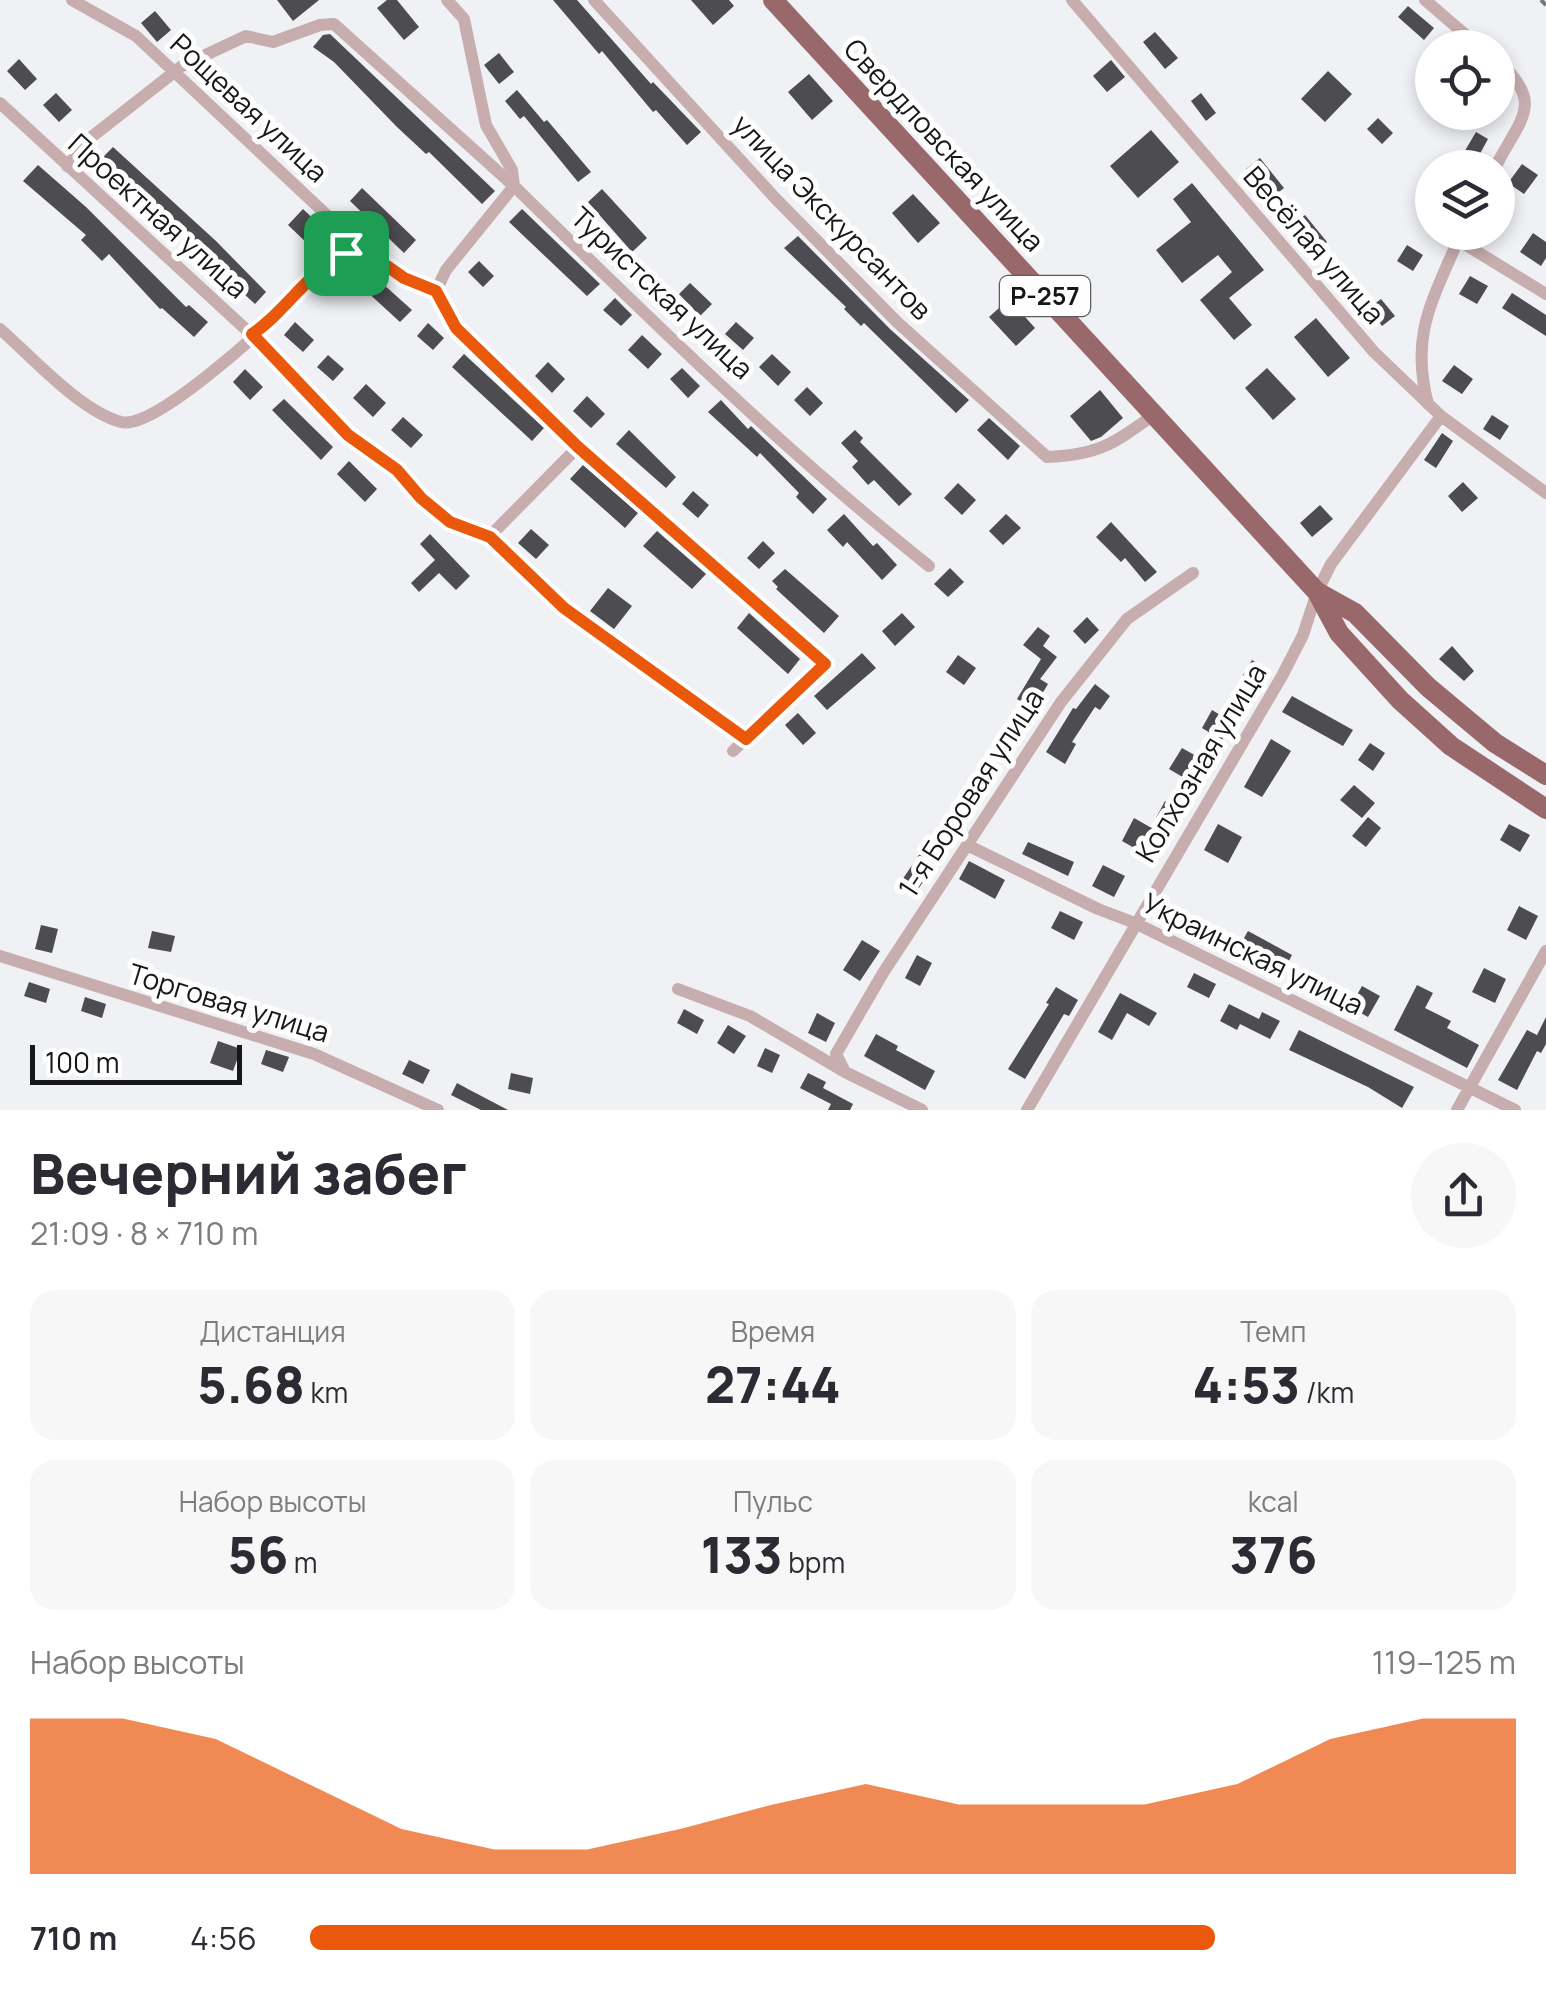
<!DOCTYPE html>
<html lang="ru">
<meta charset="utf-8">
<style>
:root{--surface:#fff;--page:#f7f7f7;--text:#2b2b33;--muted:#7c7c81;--accent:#ea580c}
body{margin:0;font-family:Manrope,sans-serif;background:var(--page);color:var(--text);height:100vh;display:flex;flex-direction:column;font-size:38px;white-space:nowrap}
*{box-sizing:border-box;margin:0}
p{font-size:32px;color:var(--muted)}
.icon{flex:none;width:55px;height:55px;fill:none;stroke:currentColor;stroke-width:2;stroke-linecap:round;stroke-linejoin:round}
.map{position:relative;height:1110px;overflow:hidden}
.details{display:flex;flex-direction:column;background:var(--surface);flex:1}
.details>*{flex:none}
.tools{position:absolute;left:1415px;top:30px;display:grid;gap:20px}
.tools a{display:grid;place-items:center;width:100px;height:100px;border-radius:50%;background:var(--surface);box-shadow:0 5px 15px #0003;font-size:50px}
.scale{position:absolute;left:30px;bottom:25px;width:212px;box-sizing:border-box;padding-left:10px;border:5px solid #161719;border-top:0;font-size:28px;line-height:35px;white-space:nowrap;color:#161719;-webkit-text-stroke:8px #fefefe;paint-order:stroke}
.pin{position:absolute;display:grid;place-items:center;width:85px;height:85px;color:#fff;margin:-42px;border-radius:20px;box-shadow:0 5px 15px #0006}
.round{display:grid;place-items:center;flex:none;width:105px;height:105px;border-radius:52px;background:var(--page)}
.head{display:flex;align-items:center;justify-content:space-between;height:170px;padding:0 30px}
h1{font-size:55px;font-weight:800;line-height:75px}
.figures{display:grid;grid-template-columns:repeat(3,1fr);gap:15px;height:170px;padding:10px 30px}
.figures div{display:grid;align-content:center;border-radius:25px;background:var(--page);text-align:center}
.figures b{font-size:50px;font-weight:800}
.figures small{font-size:28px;font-weight:400}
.figures p{font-size:28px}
.chart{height:280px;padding:20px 30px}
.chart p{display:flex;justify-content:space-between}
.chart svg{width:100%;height:180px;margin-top:10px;fill:var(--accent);opacity:.7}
ul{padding:0 30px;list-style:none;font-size:32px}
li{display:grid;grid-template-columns:160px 120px 1fr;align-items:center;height:75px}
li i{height:25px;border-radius:12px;background:var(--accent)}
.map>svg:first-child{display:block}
.building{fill:#4d4c50}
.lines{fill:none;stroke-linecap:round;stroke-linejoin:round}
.minor{stroke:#c7adae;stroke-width:12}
.trunk{stroke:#98686b;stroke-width:20}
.rail{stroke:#77797c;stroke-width:4;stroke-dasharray:18 18;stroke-linecap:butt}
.route-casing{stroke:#fff;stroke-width:20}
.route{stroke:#ea580c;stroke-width:12}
.labels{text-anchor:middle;stroke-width:10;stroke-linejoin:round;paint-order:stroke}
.shield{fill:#fefefe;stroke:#5c5c5e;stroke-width:2.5}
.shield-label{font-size:25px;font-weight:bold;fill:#161719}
.street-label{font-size:28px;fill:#161719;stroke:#fefefe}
</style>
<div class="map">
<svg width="1546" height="1110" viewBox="0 0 1546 1110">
<rect width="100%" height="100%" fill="#eff1f5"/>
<path class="building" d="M277,0h42l-26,21z
M387,0h10l22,27 -15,13 -27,-32z
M553,0h24l74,84 2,-2 48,50 -14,13 -31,-35 -3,2 -51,-61 -3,3z
M691,0h38l5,6 -21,19z
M1408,6l26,22 -10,12 -26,-23z
M155,11l16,19 -14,12 -16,-19z
M1155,32l23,26 -13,11 -22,-27z
M330,34l165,157 -13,13 -53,-52 -3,2 -29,-27 -63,-65 -21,-15 10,-12z
M499,53l15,19 -15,12 -15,-19z
M19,59l18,20 -12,11 -18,-19z
M1111,60l14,17 -18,15 -14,-16z
M1328,71l24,23 -27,28 -24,-23z
M809,74l24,27 -21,19 -24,-28z
M517,90l27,32 3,-2 44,52 -13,10 -54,-66 -4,3 -15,-18z
M56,93l16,17 -13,12 -16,-17z
M1201,93l15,20 -10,8 -15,-20z
M1378,118l15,15 -11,11 -15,-15z
M1151,130l28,32 -41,36 -28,-32z
M1476,132l12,7 -12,22 -13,-7z
M113,147l103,94 50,51 -11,12 -156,-143z
M1260,158l24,30 -14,11 -24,-30z
M1522,164l16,11 -14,19 -16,-11z
M38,165l48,42 100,100 3,-2 19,17 -14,15 -32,-29 -2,1 -51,-55 -7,7 -21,-21 5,-5 -63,-54z
M1192,183l72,87 -35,28 23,27 -18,15 -34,-40 32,-28 -14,-17 -36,28 -26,-33 35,-28 -18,-23z
M362,188l54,52 -12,13 -54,-52z
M602,189l45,49 -15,14 -44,-50z
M913,194l27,29 -22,20 -26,-30z
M303,209l21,20 -15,16 -21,-20z
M522,209l78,75 -13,12 -78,-74z
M1305,215l22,27 -13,10 -21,-27z
M1533,233l13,9v16l-5,8 -21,-14z
M798,236l92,93 79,71 -13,13 -92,-90 -3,3 -17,-17 2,-2 -62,-59z
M1407,245l16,10 -10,16 -16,-10z
M479,261l15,15 -11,11 -15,-15z
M364,267l48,43 -12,12 -47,-43z
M1470,276l18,10 -11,18 -18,-10z
M690,283l22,21 -12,12 -21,-22z
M1512,293l34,22v21l-44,-28z
M615,298l17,17 -11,11 -18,-16z
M1009,299l26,29 -19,18 -27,-29z
M1381,299l14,17 -13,10 -13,-18z
M1316,318l34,40 -22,19 -34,-40z
M295,322l19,18 -11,12 -19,-17z
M736,322l18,16 -11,12 -18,-16z
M428,323l16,15 -11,12 -16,-14z
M642,335l20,19 -14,15 -20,-19z
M464,354l80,74 -12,13 -80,-74z
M772,354l19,18 -13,14 -19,-19z
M328,355l16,14 -11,12 -16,-14z
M548,362l17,17 -13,14 -17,-17z
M1454,365l19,14 -11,15 -20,-13z
M682,368l18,18 -12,12 -18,-19z
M1267,368l29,31 -23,21 -28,-32z
M245,369l18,18 -13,13 -17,-18z
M366,384l20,19 -13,14 -20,-19z
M807,387l16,16 -13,13 -16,-16z
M1100,390l23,28 -22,19 -10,4 -21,-25z
M587,396l18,18 -14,14 -18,-17z
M284,399l49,48 -12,13 -49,-50z
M721,400l27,29 3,-3 76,73 -14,15 -17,-17 3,-4 -39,-40 -3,4 -49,-45z
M1492,415l17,11 -9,14 -17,-11z
M403,417l20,18 -12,13 -20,-18z
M989,418l31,28 -12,14 -31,-30z
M629,430l47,47 -10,11 -50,-44z
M855,430l8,8 -3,4 52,52 -13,12 -25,-26 -6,5 -16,-18 6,-6 -17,-18z
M1442,433l11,8 -17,27 -12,-8z
M349,461l28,28 -12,13 -28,-28z
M583,465l55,48 -13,15 -55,-49z
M1463,482l15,16 -16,14 -14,-16z
M958,483l18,17 -14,15 -18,-17z
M693,491l16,14 -11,13 -16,-14z
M1320,505l13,14 -21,18 -12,-14z
M844,514l29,32 4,-3 20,22 -15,15 -35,-38 -4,5 -16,-17z
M1006,514l15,14 -18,17 -14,-14z
M1111,522l46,50 -12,10 -20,-24 -4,4 -25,-25z
M531,529l18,16 -13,14 -18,-16z
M657,531l49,43 -14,15 -49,-43z
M430,534l40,42 -14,14 -17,-17 -20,19 -8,-9 24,-23 -15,-16z
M763,541l12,12 -16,16 -12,-11z
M950,568l14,14 -16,15 -14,-13z
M785,569l54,47 -15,17 -48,-44 2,-2 -6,-6z
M608,588l24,18 -18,23 -24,-18z
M749,613l51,46 -12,15 -51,-46z
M902,613l13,14 -20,19 -13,-15z
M1087,617l12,13 -14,14 -12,-13z
M1038,627l12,9 -7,10 14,11 -17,22 8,5 -15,25 -16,-10 24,-40 -18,-14z
M1452,646l22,25 -10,10 -25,-22z
M862,653l14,15 -49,42 -13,-14z
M958,655l18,13 -12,17 -18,-13z
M1252,660l16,10 -10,17 -16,-10z
M1095,684l15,12 -10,14 -5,-3 -23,35 4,2 -11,20 -19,-12 27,-44 3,1z
M1292,696l61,34 -10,16 -61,-34z
M1212,710l20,12 -10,18 -20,-12z
M798,713l18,20 -13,12 -18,-20z
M1271,739l20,12 -29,46 -18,-10z
M1370,743l15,10 -12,18 -15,-11z
M1182,748l16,9 -12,22 -17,-10z
M1354,785l21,18 -13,15 -22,-18z
M1165,801l15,9 -9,16 -15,-8z
M1368,817l13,11 -15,19 -14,-11z
M1134,818l23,13 -12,23 -23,-13z
M1218,824l24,13 -14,26 -24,-13z
M1509,824l21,11 -10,17 -20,-12z
M1028,842l46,20 -6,14 -46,-22z
M925,846l15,10 -25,38 -15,-11z
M969,861l36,19 -10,19 -36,-20z
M1103,865l22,11 -11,21 -22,-11z
M1519,906l19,10 -12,24 -19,-10z
M1060,911l23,11 -9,18 -23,-12z
M41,925l17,4 -6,24 -17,-4z
M152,931l23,5 -4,16 -23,-4z
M1248,931l44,24 -11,21 -46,-22z
M862,940l18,11 -20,30 -17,-11z
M917,955l15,8 -12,23 -15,-8z
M1484,968l22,11 -11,24 -23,-11z
M1194,973l22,11 -7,14 -22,-11z
M29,982l21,7 -4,14 -22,-7z
M1417,985l16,8 -8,15 26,13 -4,7 32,17 -12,23 -73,-38z
M1362,986l18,10 -12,21 -18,-10z
M1056,987l22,13 -9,16 -5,-2 -39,65 -17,-10 41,-65 -3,-1z
M1120,993l37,20 -8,13 -22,-13 -15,27 -14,-8z
M85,997l21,7 -4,14 -21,-7z
M1229,1004l30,15 3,-7 18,9 -10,18 -30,-15 -3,6 -17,-9z
M684,1009l20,11 -7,14 -20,-11z
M817,1013l18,10 -9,19 -18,-9z
M1546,1017v27l-5,9 -4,-2 -20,39 -19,-10 29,-50 10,5z
M728,1025l18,11 -12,18 -17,-11z
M1299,1030l115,57 -12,21 -34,-21 -79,-37z
M876,1034l22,12 -2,4 39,21 -10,19 -61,-34z
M218,1041l23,8 -8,22 -23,-8z
M765,1048l15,7 -8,18 -15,-7z
M266,1050l23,7 -6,15 -22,-8z
M409,1060l21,10 -7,14 -21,-10z
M511,1073l22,5 -3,16 -22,-5z
M808,1073l18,9 -3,6 30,16 -3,6h-22l3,-6 -31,-16z
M457,1083l11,6 40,21h-27l-30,-15z"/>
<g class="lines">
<path class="minor" d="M72,0l64,36 228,214 41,28 31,13 20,37 122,119 247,217 -92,87
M447,0l17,19 22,106 26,45 2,16c134,131 268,263 415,380
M594,0l182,199 121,123 150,135c52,-2 66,-13 108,-43
M1072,0l302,352 67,64 105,77
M1425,0l56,48
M0,103l252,232 96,100 49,35 24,28 29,24 39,15 75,70 182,132
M67,166l22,-27 93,-73 64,-30 27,6 47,-17 14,-1 180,162 -68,84 -10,21
M1495,168c25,-50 51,-64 3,-107
M1461,235l-3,5 88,54
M0,329c32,28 80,82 121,93 32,9 140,-91 165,-116 24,-25 43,-51 78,-56
M1428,404c-18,-69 4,-102 30,-164
M489,537l89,-90
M967,845l131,64 37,14 380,187
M0,956l314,98 124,56
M678,989l72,27 95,56 77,38
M845,1072l-9,-18 47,-81 178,-271 66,-83 66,-46
M1027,1110l255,-434 21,-41 14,-43 14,-28 110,-148
M1457,1110l89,-159"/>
<path class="trunk" d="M773,0l544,592 22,41 61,67 51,46 95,63
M1319,593l36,20 73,74 67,56 51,32"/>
<path class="rail" d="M1541,0l5,5"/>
</g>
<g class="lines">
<g class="route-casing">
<path id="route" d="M364,250l40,28 32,13 20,37 122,119 247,217 -79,75 -182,-131 -74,-71 -40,-15 -29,-24 -24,-28 -49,-35 -96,-101c39,-25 63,-78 112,-84z"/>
</g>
<use href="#route" class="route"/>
</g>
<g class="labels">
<rect class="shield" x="1000" y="276" width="90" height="40" rx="8"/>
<g class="shield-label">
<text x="1045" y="305">Р-257</text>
</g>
<g class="street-label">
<text transform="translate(249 108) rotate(43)" y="10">Рощевая улица</text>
<text transform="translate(944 145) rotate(47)" y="10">Свердловская улица</text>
<text transform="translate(158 216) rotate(42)" y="10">Проектная улица</text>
<text transform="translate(832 217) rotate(46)" y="10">улица Экскурсантов</text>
<text transform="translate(1314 245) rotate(49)" y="10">Весёлая улица</text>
<text transform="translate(662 293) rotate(43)" y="10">Туристская улица</text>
<text transform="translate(1201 763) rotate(-59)" y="10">Колхозная улица</text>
<text transform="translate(971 793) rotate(-57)" y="10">1-я Боровая улица</text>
<text transform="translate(1253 954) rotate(26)" y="10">Украинская улица</text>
<text transform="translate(229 1003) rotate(17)" y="10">Торговая улица</text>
</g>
</g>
</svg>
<div class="tools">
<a><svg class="icon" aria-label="locate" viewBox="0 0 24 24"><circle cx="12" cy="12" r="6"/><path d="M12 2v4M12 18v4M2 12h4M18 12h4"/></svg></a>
<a><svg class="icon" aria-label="layers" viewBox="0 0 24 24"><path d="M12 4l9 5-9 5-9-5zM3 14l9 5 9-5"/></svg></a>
</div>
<div class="scale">100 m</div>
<div class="pin" style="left:346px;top:253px;background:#1e9e55"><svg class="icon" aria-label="arrive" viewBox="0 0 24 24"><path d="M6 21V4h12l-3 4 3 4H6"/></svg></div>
</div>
<section class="details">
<div class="head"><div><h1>Вечерний забег</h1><p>21:09 · 8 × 710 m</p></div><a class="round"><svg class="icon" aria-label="share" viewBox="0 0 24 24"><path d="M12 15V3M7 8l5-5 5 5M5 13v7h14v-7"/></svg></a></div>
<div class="figures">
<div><p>Дистанция</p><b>5.68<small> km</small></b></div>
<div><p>Время</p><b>27:44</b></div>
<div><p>Темп</p><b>4:53<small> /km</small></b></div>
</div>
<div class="figures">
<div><p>Набор высоты</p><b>56<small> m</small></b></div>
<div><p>Пульс</p><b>133<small> bpm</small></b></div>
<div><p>kcal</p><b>376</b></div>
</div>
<div class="chart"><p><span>Набор высоты</span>119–125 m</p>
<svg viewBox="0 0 160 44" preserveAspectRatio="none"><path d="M0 44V6L10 6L20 11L30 22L40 33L50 38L60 38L70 33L80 27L90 22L100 27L110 27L120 27L130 22L140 11L150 6L160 6V44z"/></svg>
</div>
<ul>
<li><b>710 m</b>4:56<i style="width:75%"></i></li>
</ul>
</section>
